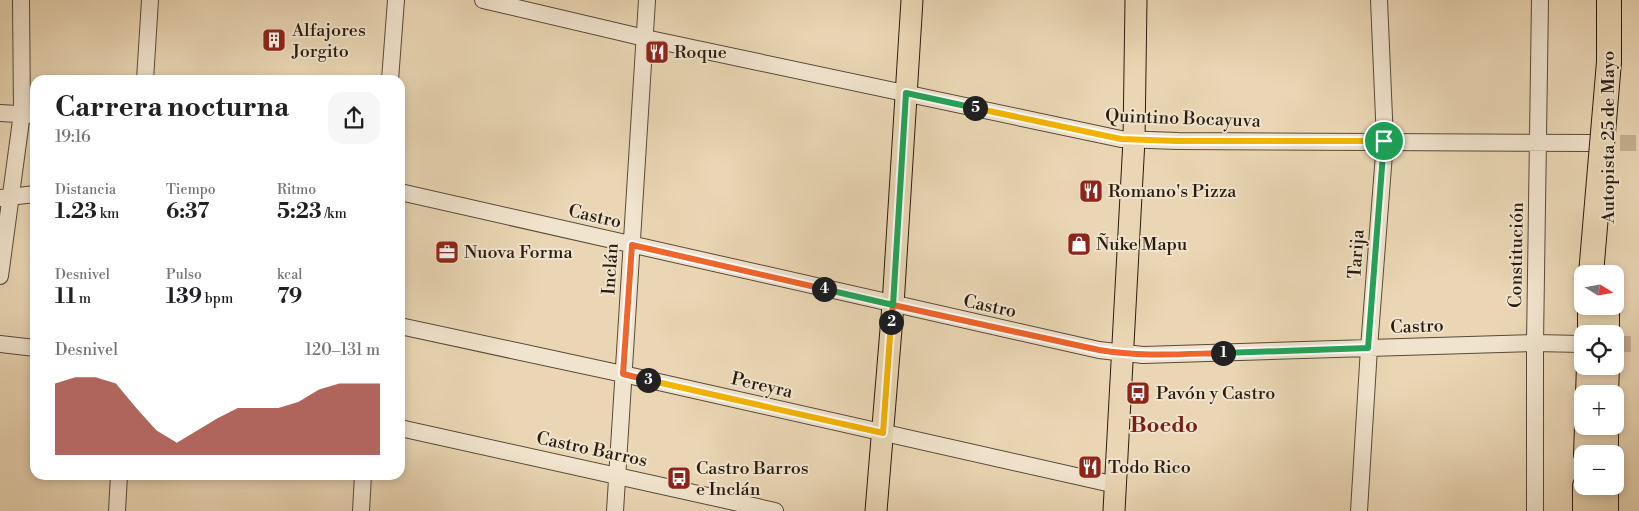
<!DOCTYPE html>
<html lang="es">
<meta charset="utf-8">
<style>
:root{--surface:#fff;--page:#f6f6f6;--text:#202124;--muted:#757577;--accent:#8f2418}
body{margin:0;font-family:"Libre Bodoni",serif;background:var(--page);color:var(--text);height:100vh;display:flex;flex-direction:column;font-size:19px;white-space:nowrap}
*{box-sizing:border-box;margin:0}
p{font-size:16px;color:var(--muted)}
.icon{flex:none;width:28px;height:28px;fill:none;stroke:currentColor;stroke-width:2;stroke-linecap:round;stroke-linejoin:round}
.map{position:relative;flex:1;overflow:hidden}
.details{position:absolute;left:30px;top:75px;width:375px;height:405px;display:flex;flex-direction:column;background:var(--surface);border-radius:15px;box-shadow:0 2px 8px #0003}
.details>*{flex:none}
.needle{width:32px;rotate:101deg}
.fabs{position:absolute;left:1574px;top:265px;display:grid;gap:10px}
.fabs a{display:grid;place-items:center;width:50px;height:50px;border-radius:10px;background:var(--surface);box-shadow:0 2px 8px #0003;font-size:25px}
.pin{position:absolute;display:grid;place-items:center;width:42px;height:42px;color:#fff;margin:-21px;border:2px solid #fff;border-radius:50%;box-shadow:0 1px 5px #0007}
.km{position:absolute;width:25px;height:25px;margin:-12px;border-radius:50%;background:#222;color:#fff;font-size:14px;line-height:25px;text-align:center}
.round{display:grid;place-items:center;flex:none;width:52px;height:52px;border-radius:15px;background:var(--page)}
.head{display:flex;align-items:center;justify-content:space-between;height:85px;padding:0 25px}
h1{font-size:28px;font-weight:700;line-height:38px}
.stats{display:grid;grid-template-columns:repeat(3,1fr);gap:8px;height:85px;padding:5px 25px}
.stats div{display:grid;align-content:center}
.stats b{font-size:21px;font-weight:700}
.stats small{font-size:14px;font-weight:400}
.stats p{font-size:14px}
.chart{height:140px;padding:10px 25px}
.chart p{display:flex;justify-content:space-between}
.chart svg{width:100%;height:90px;margin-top:5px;fill:var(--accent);opacity:.7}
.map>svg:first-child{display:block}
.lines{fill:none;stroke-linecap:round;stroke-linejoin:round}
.minor-tunnel{stroke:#c3b193;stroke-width:16;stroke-dasharray:16 8;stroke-linecap:butt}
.minor-casing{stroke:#584a38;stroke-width:18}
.major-casing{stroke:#281b0f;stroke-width:23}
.highway-casing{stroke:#281b0f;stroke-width:26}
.minor{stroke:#f1e4ce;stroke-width:16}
.major{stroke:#ead6b4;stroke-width:21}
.highway{stroke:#ead6b4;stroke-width:24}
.highway-bridge-casing{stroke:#281b0f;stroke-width:26;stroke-linecap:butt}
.highway-bridge{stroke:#ead6b4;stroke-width:24}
.split-1-casing{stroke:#fff;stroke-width:10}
.split-2-casing{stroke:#fff;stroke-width:10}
.split-3-casing{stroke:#fff;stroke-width:10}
.split-4-casing{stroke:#fff;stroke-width:10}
.split-5-casing{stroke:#fff;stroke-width:10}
.split-6-casing{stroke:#fff;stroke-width:10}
.split-1{stroke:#22a559;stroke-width:6}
.split-2{stroke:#f0652b;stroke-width:6}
.split-3{stroke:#f5b400;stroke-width:6}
.split-4{stroke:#f0652b;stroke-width:6}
.split-5{stroke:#22a559;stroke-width:6}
.split-6{stroke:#f5b400;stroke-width:6}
.labels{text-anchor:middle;stroke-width:4;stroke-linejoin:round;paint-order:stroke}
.poi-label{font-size:18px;fill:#281b0f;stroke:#f1e4ce;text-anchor:start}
.street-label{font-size:18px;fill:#281b0f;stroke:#f1e4ce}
.district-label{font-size:22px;font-weight:bold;fill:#7a1f14;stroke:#f1e4ce}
</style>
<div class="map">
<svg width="1639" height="511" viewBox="0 0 1639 511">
<rect width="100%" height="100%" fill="#ead6b4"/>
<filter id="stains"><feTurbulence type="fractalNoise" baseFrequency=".004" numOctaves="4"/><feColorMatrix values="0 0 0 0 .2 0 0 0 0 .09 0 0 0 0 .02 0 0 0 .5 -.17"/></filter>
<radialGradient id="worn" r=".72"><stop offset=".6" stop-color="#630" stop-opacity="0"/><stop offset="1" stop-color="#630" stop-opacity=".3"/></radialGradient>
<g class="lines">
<path class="minor-tunnel" d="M1596,143h43
M1615,344h24"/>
<g class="minor-casing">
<path id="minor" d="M483,0l162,38 476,101 57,2 418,2
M145,80l5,-80
M390,80l6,-80
M0,113l35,2
M400,192l699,158 44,5 392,-12 47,1
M0,198l35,-4
M0,276l22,-163 -1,-113
M400,326l223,48 493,111
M0,344l35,4
M400,428l375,83
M117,511l2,-36
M361,511l2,-36
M615,511l32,-511
M1359,511l10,-163 16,-207 -6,-141
M1535,511v-168l5,-343"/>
</g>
<g class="major-casing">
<path id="major" d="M876,511l17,-206 19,-305
M1114,511l20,-371 2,-140"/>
</g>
<g class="highway-casing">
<path id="highway" d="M1609,62v-62
M1590,334v-28
M1607,334v-28
M1588,394l1,-28
M1606,394l1,-28
M1586,454l1,-28
M1606,454v-28
M1585,511v-25
M1606,511v-25"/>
</g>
<use href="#minor" class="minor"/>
<use href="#major" class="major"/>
<use href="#highway" class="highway"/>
<g class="highway-bridge-casing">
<path id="highway-bridge" d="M1591,274l18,-212"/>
</g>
<use href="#highway-bridge" class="highway-bridge"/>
</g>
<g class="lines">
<g class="split-1-casing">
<path id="split-1" d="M1223,353l145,-5 16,-207"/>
</g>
<g class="split-2-casing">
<path id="split-2" d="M891,322l2,-17 206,45c42,7 82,4 124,3"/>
</g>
<g class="split-3-casing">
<path id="split-3" d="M648,380l235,53 8,-111"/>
</g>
<g class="split-4-casing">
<path id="split-4" d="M648,380l-25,-6 9,-129 192,44"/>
</g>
<g class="split-5-casing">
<path id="split-5" d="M824,289l69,16 13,-212 69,15"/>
</g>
<g class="split-6-casing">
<path id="split-6" d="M975,108l146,31 57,2h206"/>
</g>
<use href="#split-1" class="split-1"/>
<use href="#split-2" class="split-2"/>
<use href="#split-3" class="split-3"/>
<use href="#split-4" class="split-4"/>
<use href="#split-5" class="split-5"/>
<use href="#split-6" class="split-6"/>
</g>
<defs>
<g id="building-square" transform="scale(1.25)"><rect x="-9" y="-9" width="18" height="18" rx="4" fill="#8f2418" stroke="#f1e4ce"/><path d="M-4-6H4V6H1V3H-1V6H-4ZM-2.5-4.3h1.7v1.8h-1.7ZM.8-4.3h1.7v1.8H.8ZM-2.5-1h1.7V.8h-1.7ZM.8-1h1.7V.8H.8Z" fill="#fff"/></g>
<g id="restaurant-square" transform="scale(1.25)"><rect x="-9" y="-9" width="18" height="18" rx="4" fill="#8f2418" stroke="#f1e4ce"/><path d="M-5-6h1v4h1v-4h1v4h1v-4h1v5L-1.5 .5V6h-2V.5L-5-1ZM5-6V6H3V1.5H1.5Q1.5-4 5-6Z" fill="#fff"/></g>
<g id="shop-square" transform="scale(1.25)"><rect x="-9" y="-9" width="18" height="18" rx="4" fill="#8f2418" stroke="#f1e4ce"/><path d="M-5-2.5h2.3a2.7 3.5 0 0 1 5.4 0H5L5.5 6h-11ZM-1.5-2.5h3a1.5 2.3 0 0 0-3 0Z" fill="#fff"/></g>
<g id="office-square" transform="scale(1.25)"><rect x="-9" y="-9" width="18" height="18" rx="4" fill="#8f2418" stroke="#f1e4ce"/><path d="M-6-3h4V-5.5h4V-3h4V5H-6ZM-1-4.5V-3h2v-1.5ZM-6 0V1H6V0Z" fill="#fff"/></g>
<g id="bus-square" transform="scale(1.25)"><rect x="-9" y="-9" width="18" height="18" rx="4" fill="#8f2418" stroke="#f1e4ce"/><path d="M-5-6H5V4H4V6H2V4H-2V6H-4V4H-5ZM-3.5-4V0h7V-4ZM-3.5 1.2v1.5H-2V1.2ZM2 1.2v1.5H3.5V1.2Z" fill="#fff"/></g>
</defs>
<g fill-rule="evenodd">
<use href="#building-square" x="274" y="40"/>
<use href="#restaurant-square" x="657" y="52"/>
<use href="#restaurant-square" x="1091" y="191"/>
<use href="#shop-square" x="1079" y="244"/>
<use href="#office-square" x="447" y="252"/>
<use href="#bus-square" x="1138" y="393"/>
<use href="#restaurant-square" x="1090" y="467"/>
<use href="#bus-square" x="679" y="478"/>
</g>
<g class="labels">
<g class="poi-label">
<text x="292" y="36">Alfajores<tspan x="292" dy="21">Jorgito</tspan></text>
<text x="674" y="58">Roque</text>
<text x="1108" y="197">Romano's Pizza</text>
<text x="1096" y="250">Ñuke Mapu</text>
<text x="464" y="258">Nuova Forma</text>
<text x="1156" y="399">Pavón y Castro</text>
<text x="1108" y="473">Todo Rico</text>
<text x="696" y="474">Castro Barros<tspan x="696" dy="21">e Inclán</tspan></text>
</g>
<g class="street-label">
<text transform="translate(1183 118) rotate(2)" y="6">Quintino Bocayuva</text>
<text transform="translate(1608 137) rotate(-90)" y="6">Autopista 25 de Mayo</text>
<text transform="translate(595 216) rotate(13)" y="6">Castro</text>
<text transform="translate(1356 254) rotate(-86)" y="6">Tarija</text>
<text transform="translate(1516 255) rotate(-89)" y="6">Constitución</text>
<text transform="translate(610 269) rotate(-86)" y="6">Inclán</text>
<text transform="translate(990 306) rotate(12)" y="6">Castro</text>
<text transform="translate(1417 326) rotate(-2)" y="6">Castro</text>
<text transform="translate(762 385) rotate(13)" y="6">Pereyra</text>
<text transform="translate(592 449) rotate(12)" y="6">Castro Barros</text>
</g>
<g class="district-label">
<text x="1164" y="432">Boedo</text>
</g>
</g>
<rect width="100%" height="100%" filter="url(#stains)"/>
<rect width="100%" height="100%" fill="url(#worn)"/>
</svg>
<div class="fabs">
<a><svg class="needle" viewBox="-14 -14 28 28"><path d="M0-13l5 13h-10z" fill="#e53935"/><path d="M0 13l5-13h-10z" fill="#757577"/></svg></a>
<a><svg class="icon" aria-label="locate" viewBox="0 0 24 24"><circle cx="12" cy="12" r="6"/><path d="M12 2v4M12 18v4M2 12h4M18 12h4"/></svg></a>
<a>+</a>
<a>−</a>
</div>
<div class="pin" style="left:1384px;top:141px;background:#1e9e55"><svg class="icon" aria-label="arrive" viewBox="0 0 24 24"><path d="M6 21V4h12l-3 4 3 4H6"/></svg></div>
<b class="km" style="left:1223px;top:353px">1</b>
<b class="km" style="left:891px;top:322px">2</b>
<b class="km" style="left:648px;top:380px">3</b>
<b class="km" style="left:824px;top:289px">4</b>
<b class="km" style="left:975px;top:108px">5</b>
<section class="details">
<div class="head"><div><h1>Carrera nocturna</h1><p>19:16</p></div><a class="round"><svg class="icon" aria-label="share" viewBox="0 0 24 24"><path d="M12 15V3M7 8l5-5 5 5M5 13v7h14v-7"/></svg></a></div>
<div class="stats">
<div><p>Distancia</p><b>1.23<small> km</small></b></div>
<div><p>Tiempo</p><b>6:37</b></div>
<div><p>Ritmo</p><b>5:23<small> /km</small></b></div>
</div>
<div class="stats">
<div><p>Desnivel</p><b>11<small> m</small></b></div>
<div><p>Pulso</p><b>139<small> bpm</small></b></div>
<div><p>kcal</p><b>79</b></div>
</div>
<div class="chart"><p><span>Desnivel</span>120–131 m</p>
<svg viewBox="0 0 160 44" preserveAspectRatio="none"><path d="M0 44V9L10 6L20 6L30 9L40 21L50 32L60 38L70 32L80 26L90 21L100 21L110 21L120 18L130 12L140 9L150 9L160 9V44z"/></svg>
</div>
</section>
</div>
